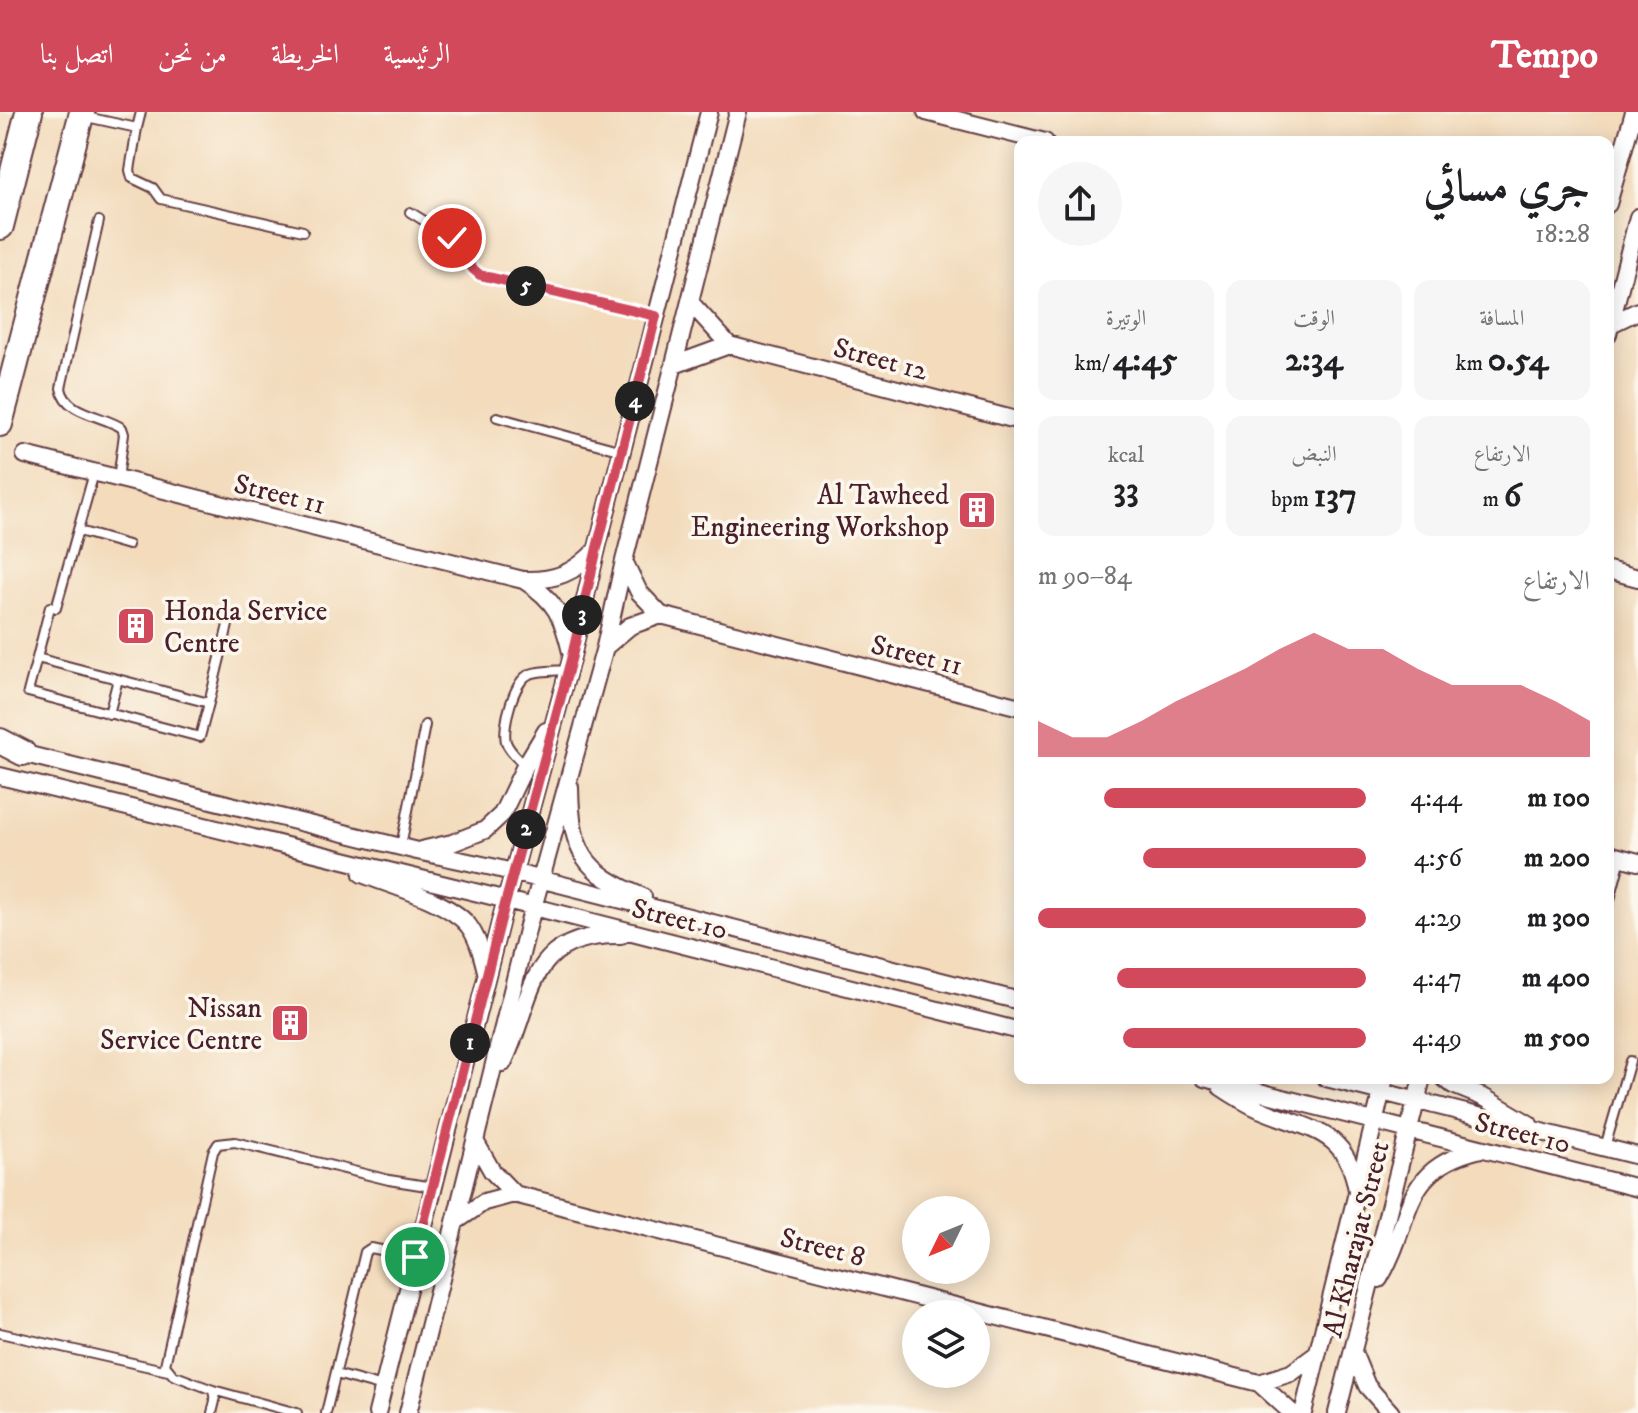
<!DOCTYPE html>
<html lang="ar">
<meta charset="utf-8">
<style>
:root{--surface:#fff;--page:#f6f6f6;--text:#202124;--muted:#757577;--accent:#d1495b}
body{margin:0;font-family:"IM FELL DW Pica",Amiri,serif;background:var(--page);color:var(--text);direction:rtl;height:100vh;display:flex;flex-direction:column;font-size:30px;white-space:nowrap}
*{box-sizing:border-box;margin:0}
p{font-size:26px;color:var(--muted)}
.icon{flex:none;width:44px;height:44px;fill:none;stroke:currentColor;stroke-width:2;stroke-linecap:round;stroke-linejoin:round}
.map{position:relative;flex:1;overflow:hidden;direction:ltr}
.drawer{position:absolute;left:1014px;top:24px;width:600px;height:948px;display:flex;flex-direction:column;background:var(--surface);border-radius:16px;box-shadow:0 4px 20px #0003;direction:rtl}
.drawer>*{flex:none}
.needle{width:52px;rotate:227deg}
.controls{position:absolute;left:902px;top:1084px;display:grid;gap:16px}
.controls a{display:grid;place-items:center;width:88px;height:88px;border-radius:50%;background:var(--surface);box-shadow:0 4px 20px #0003;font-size:40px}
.pin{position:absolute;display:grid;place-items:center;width:68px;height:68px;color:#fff;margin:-34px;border:4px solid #fff;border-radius:50%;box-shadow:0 2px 8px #0007}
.km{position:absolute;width:40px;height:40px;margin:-20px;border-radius:50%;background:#222;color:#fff;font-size:22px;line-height:40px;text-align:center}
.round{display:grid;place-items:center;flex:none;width:84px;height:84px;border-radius:42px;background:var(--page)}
.summary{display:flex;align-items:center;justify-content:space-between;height:136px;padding:0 24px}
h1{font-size:44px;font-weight:700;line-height:60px}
.figures{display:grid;grid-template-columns:repeat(3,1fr);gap:12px;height:136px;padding:8px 24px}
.figures div{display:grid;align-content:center;border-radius:16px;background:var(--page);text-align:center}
.figures b{font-size:34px;font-weight:700}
.figures small{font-size:22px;font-weight:400}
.figures p{font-size:22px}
.chart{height:224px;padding:16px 24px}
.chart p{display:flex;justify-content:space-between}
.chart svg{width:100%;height:144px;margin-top:8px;fill:var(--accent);opacity:.7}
ul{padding:0 24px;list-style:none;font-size:26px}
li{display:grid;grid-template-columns:128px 96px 1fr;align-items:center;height:60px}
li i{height:20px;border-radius:10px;background:var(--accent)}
header{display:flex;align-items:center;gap:48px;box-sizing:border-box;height:112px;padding:0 40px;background:var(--accent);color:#fff}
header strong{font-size:38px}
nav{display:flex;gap:44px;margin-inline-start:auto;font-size:28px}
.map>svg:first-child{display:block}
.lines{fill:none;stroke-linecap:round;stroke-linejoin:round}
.service-casing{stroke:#633b41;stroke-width:12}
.minor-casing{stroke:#633b41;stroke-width:20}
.primary-casing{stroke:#633b41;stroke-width:28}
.trunk-casing{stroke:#633b41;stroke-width:30}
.service{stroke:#fff;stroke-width:8}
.minor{stroke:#fff;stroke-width:16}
.primary{stroke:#fff;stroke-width:24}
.trunk{stroke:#fff;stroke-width:26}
.route-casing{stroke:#fff;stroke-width:16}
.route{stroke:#d1495b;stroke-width:10}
.labels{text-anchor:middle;stroke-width:7;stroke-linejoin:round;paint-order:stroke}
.street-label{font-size:28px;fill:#4a1f2b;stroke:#fbf7ec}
.poi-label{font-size:28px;fill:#4a1f2b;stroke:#fbf7ec;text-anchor:end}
</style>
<header>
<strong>Tempo</strong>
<nav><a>الرئيسية</a><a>الخريطة</a><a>من نحن</a><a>اتصل بنا</a></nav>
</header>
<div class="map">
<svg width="1638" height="1301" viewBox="0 0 1638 1301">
<rect width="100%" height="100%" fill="#fbf7ec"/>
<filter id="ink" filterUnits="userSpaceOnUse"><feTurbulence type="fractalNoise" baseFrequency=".0125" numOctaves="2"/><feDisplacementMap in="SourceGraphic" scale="16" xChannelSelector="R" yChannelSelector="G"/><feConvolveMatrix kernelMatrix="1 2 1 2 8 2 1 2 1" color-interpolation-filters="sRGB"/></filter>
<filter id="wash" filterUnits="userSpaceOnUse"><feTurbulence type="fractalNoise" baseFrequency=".006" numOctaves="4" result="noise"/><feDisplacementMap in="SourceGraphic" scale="32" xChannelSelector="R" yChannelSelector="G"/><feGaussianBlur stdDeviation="1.8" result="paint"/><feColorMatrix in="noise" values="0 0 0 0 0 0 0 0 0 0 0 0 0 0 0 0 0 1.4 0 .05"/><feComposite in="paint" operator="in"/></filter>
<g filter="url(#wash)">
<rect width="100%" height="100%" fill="#f3dbbc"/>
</g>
<g filter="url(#ink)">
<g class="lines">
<g class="service-casing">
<path id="service" d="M82,4l55,12 4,-16
M137,16l-7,42 2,8 21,10 8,11 142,32
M410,100l42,26 21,31 7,6 176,41
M99,109l-38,167c4,26 42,27 61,40l2,6 -6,45
M497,305l125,34
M79,419l49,14
M56,496l38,-135
M37,546l-9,34 172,45 9,-34 -172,-45 13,-51
M209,591l19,-78
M109,602l9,-35
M525,654c-6,-7 -16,-15 -19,-24 -4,-16 8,-62 24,-68 11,-4 26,-3 38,-4
M401,734l24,-121
M1608,795l13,-49
M1605,1035l25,-86
M0,1221l168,38
M336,1262l47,13
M213,1278l84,23
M212,1301l3,-12 -2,-11 -40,-15 -8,-10 48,-213 5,-8 17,-2 154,38 44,7
M326,1301l39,-161 6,-4 44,9"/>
</g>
<g class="minor-casing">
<path id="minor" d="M926,0l119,30
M1608,92l26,-92
M690,190l39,43 291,76
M1611,212l27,-13
M1608,222l30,-117
M674,253l55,-20
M25,343l498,125c32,1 52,-7 74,-31
M624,449l15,31 22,23 359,92
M1608,458l30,8
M525,469c30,19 38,36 46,71
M605,535l25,-21 31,-11
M13,639l404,100 75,16 528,134
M0,664l487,119 533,136
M570,675c1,65 13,85 73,110
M421,738l31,-7 33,-13 17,-16 23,-48 21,-35
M1608,742l30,8
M362,762c30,12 85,26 106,51 10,13 14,30 18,46
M503,951c32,-65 21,-129 118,-128
M1204,966l434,110
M1326,966l312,78
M1444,966l9,7 32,13 44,26
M1221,975c12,8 25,16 38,22 48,21 87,18 98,81
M475,1029l17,30 22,23
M455,1110l29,-20 30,-8 745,189 33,30
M1379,1167c36,-60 18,-110 102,-130
M1353,1240l14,34 24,27
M1259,1271l32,-10 26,-19
M377,1301l124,-494 71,-263 25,-108 112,-436
M408,1301l120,-487 77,-279 19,-86 114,-449
M1303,1301l82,-335
M1337,1301l85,-335"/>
</g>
<g class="primary-casing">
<path id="primary" d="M0,312l82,-312
M0,629l23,12"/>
</g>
<g class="trunk-casing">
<path id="trunk" d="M0,114l29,-114"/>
</g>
<use href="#service" class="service"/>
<use href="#minor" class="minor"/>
<use href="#primary" class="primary"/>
<use href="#trunk" class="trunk"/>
</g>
</g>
<g class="lines" filter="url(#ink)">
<g class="route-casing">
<path id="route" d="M415,1145l86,-338 71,-263 25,-108 59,-232 -176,-41 -7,-6 -21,-31"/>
</g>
<use href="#route" class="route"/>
</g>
<defs>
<g id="building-square" transform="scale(2)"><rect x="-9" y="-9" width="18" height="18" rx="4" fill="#d1495b" stroke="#fbf7ec"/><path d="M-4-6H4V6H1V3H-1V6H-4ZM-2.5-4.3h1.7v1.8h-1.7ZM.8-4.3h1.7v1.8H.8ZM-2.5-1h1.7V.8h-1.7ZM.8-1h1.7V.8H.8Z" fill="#fff"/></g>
</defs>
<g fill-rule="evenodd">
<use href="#building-square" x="977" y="398"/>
<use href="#building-square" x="136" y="514"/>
<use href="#building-square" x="290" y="911"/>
</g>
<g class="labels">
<g class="street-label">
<text transform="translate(881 246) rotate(15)" y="10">Street 12</text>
<text transform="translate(280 381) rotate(14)" y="10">Street 11</text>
<text transform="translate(917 542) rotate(14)" y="10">Street 11</text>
<text transform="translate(680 806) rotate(14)" y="10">Street 10</text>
<text transform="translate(1523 1020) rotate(14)" y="10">Street 10</text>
<text transform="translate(1355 1127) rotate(-76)" y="10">Al Kharajat Street</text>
<text transform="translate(823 1134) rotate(14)" y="10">Street 8</text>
</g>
<g class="poi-label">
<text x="949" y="392">Al Tawheed<tspan x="949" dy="32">Engineering Workshop</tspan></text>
<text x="164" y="508" text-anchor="start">Honda Service<tspan x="164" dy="32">Centre</tspan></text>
<text x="262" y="905">Nissan<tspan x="262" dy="32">Service Centre</tspan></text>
</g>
</g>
</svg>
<div class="controls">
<a><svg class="needle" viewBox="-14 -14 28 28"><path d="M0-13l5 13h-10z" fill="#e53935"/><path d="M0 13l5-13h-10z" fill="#757577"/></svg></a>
<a><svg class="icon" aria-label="layers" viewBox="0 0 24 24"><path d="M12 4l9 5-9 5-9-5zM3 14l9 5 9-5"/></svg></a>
</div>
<div class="pin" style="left:415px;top:1145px;background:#1e9e55"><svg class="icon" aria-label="arrive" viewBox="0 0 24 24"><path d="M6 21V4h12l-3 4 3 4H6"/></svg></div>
<div class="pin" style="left:452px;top:126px;background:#d93025"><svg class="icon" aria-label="check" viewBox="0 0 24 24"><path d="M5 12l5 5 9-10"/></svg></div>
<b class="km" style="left:470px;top:931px">1</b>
<b class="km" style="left:526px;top:717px">2</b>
<b class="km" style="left:582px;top:503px">3</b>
<b class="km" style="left:635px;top:289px">4</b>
<b class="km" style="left:526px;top:174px">5</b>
<section class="drawer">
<div class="summary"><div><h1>جري مسائي</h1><p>18:28</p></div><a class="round"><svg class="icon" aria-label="share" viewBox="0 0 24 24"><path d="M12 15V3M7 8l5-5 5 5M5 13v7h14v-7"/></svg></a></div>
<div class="figures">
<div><p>المسافة</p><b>0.54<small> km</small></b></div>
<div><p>الوقت</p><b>2:34</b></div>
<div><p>الوتيرة</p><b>4:45<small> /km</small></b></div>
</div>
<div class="figures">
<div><p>الارتفاع</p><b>6<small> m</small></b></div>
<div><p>النبض</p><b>137<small> bpm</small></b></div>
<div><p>kcal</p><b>33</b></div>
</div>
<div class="chart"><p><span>الارتفاع</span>84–90 m</p>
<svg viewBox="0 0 160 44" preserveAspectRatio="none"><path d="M0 44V33L10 38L20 38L30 33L40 27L50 22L60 17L70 11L80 6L90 11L100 11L110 17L120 22L130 22L140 22L150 27L160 33V44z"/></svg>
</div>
<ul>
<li><b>100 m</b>4:44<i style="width:80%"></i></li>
<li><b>200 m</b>4:56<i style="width:68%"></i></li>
<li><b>300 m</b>4:29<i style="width:100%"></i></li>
<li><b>400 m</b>4:47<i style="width:76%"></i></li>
<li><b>500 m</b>4:49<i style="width:74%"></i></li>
</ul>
</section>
</div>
